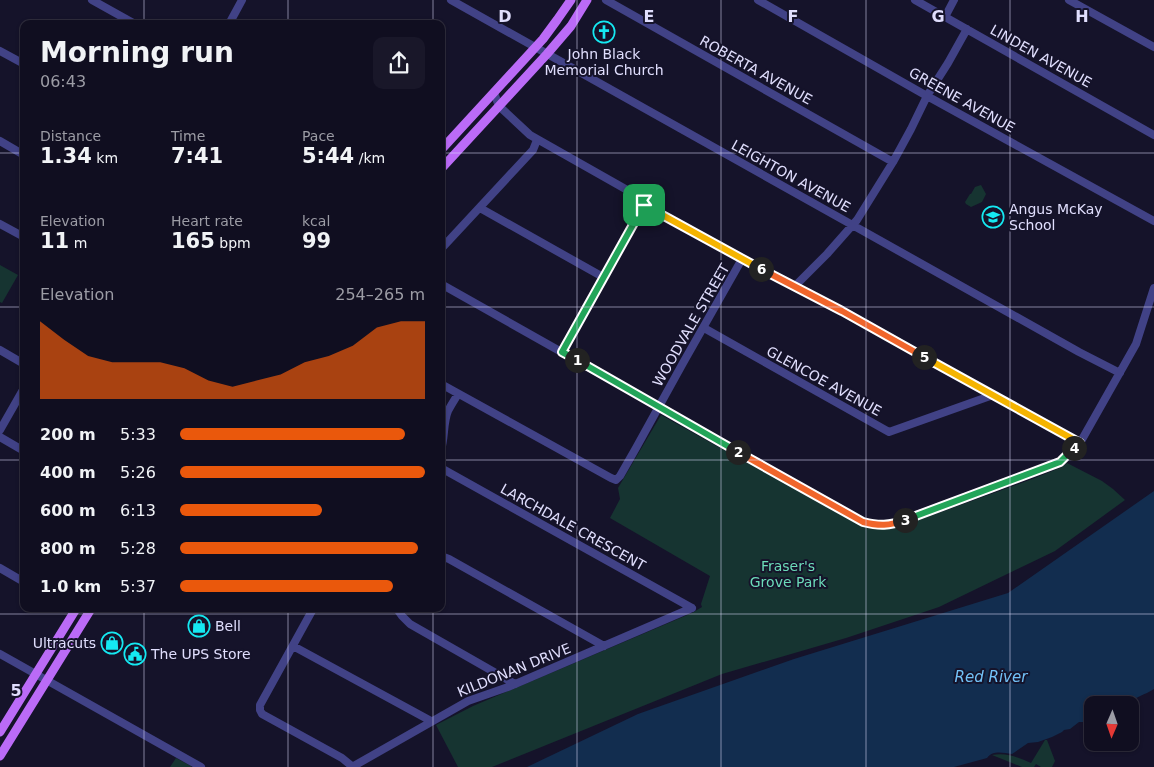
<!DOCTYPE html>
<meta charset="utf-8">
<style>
:root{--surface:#100e20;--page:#191729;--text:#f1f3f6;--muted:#9c9ca5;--line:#302e3e;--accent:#ea580c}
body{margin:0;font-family:"DejaVu Sans",sans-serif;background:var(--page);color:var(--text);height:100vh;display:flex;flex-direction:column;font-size:19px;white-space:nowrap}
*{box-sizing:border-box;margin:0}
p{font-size:16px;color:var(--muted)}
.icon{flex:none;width:28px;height:28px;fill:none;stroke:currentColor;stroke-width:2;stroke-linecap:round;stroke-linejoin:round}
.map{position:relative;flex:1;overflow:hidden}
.details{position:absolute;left:20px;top:20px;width:425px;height:592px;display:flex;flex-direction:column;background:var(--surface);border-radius:10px;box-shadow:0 1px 4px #0004,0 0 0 1px var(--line)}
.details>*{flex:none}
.needle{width:32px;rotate:182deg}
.controls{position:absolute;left:1084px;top:696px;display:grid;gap:10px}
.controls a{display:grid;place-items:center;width:55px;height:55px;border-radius:10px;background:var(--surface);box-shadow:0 1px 4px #0004,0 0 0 1px var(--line);font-size:25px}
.pin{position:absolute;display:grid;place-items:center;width:42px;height:42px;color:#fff;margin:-21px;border-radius:10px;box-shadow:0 2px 8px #0006}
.km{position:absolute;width:25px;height:25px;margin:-12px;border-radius:50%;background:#222;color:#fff;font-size:14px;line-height:25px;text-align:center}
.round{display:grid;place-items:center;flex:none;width:52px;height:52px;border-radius:10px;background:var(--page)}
.overview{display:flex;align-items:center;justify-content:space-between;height:85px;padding:0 20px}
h1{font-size:28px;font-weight:800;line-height:38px}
.figures{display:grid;grid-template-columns:repeat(3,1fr);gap:8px;height:85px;padding:5px 20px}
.figures div{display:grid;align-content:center}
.figures b{font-size:21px;font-weight:800}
.figures small{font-size:14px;font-weight:400}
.figures p{font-size:14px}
.chart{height:140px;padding:10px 20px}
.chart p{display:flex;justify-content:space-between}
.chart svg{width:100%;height:90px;margin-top:5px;fill:var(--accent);opacity:.7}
ul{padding:0 20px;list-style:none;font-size:16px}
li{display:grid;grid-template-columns:80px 60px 1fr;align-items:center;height:38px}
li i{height:12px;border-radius:6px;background:var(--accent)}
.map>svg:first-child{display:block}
.green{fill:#163431}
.water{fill:#122d4f}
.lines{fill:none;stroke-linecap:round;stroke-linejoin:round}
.minor{stroke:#414286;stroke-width:8}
.major{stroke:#bb6bf7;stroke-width:9}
.split-1-casing{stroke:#fff;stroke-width:10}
.split-2-casing{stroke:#fff;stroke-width:10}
.split-3-casing{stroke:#fff;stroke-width:10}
.split-4-casing{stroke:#fff;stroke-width:10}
.split-5-casing{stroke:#fff;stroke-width:10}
.split-6-casing{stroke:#fff;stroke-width:10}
.split-7-casing{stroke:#fff;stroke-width:10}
.split-1{stroke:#22a559;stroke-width:6}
.split-2{stroke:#22a559;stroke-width:6}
.split-3{stroke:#f0652b;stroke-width:6}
.split-4{stroke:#22a559;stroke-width:6}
.split-5{stroke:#f5b400;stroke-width:6}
.split-6{stroke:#f0652b;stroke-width:6}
.split-7{stroke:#f5b400;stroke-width:6}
.grid{fill:none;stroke:#e0defd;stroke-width:1;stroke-opacity:0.55}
.labels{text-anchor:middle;stroke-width:4;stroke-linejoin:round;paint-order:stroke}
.poi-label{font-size:14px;fill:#e0defd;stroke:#15132a;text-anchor:start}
.street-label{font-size:14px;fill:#e0defd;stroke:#15132a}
.park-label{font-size:14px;fill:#6cdbb9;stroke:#15132a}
.water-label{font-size:15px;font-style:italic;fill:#72c1f7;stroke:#15132a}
.grid-label{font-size:16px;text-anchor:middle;font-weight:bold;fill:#e0defd;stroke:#15132a;stroke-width:4;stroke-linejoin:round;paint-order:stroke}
</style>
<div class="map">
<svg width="1154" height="767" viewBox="0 0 1154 767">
<rect width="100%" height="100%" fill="#15132a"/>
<path class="green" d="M981,185l5,9 -4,8 -11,5 -5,-3 -1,-2 5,-8h1l4,-7z
M0,265l18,10 -16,28 -2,-1z
M661,415l200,111 14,3 22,-1 138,-50 27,-11 5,-4 35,18 11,8 12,11 -70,51 -116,56 -93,31 -124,36 -230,93h-34l-22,-42 37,-19 219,-93 10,-6 -1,-3 9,-28 -100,-58 10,-19 -2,-11z
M1045,740h2l8,21 -3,6h-11l-5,-3 -2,3h-12l-30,-12c15,-3 27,3 39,8z
M176,758l15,8v1h-21z"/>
<path class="water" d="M1154,491v198c-9,6 -20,8 -27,16h-35v15l-9,2h-4l-9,7 -6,1 -2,2 -10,5 -14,5 -10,1 -16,11c-9,-1 -19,-4 -25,4l-33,9h-427l111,-53 156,-55 214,-66z"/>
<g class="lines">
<path class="minor" d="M92,0l43,24
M451,0l628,352 41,21
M606,0l287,162
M758,0l169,96 227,125
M915,0l239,135
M1069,0l85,47
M945,17l9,-17
M229,24l13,-24
M0,51l24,13
M494,93l5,13 31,29 106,60 8,10 98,54 100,52 238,132
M0,141l24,14
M480,208l123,69
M0,224l24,13
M441,249l92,-99 4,-10
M441,284l422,238c12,3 21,4 32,1l165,-61 20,-19 56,-99 18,-56
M795,286l32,-32 30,-34 36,-58 18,-33 16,-33 21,-33 19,-34
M704,328l185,104 104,-37
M0,350l24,14
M562,352l82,-147
M441,384l170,94 5,2 4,-4 16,-28 47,-85 59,-104
M0,430l24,-42
M0,437l24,14
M441,450c4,-13 2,-27 7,-39 3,-6 7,-12 10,-17
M441,468l251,140
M441,556l8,3 155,87
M0,568l24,14
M313,609l-53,96v5l2,4 80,44 11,9
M397,609l5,7 8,8 105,60
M293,646l138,75
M0,654l201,113
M352,767l116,-66 40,-14 184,-79"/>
<path class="major" d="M441,150l102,-111 14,-19 14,-20
M441,169l106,-115 24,-28 16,-26
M0,732l76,-123
M0,756l91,-147"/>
</g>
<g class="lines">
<g class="split-1-casing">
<path id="split-1" d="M577,360l-15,-8 82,-147"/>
</g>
<g class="split-2-casing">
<path id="split-2" d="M577,360l161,92"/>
</g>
<g class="split-3-casing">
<path id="split-3" d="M738,452l125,70c16,4 26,4 42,-2"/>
</g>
<g class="split-4-casing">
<path id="split-4" d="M905,520l155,-58 14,-14"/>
</g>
<g class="split-5-casing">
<path id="split-5" d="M924,357l156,86 -6,5"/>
</g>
<g class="split-6-casing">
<path id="split-6" d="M761,269l81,42 82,46"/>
</g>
<g class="split-7-casing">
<path id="split-7" d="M644,205l117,64"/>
</g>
<use href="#split-1" class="split-1"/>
<use href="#split-2" class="split-2"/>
<use href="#split-3" class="split-3"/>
<use href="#split-4" class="split-4"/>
<use href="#split-5" class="split-5"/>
<use href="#split-6" class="split-6"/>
<use href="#split-7" class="split-7"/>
</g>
<path class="grid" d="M144,0v24M288,0v24M433,0v24M577,0v767M721,0v767M866,0v767M1010,0v767M0,153h24M441,153h713M0,307h24M441,307h713M0,460h24M441,460h713M144,609v158M288,609v158M433,609v158M0,614h1154"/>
<defs>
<g id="church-ring" transform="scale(1.125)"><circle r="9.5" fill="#15132a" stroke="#15e9f2" stroke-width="1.5"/><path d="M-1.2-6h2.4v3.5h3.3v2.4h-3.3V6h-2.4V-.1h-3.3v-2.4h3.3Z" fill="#15e9f2"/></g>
<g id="school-ring" transform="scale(1.125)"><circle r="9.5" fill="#15132a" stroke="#15e9f2" stroke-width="1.5"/><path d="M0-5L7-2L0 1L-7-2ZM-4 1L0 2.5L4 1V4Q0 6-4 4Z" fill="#15e9f2"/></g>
<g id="shop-ring" transform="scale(1.125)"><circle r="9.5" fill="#15132a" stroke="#15e9f2" stroke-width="1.5"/><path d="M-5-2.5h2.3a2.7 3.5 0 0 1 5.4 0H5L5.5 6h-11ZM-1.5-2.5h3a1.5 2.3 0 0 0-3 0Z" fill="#15e9f2"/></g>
<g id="civic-ring" transform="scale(1.125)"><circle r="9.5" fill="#15132a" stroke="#15e9f2" stroke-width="1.5"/><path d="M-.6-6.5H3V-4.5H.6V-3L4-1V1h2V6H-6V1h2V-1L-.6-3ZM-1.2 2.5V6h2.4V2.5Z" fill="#15e9f2"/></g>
</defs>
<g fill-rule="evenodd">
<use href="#church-ring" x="604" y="32"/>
<use href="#school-ring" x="993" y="217"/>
<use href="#shop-ring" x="199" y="626"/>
<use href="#shop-ring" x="112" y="643"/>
<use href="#civic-ring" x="135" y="654"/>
</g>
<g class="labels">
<g class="poi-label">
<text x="604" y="59" text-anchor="middle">John Black<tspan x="604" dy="16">Memorial Church</tspan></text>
<text x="1009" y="214">Angus McKay<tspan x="1009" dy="16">School</tspan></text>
<text x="215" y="631">Bell</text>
<text x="96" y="648" text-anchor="end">Ultracuts</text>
<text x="151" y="659">The UPS Store</text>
</g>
<g class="street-label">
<text transform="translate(1041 56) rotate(29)" y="5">LINDEN AVENUE</text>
<text transform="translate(756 70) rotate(29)" y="5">ROBERTA AVENUE</text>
<text transform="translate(962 100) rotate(29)" y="5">GREENE AVENUE</text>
<text transform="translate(791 176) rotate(29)" y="5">LEIGHTON AVENUE</text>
<text transform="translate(691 325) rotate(-60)" y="5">WOODVALE STREET</text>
<text transform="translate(824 381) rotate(29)" y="5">GLENCOE AVENUE</text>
<text transform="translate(573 527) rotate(29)" y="5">LARCHDALE CRESCENT</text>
<text transform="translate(514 670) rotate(-22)" y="5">KILDONAN DRIVE</text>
</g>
<g class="park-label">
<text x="788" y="571">Fraser's<tspan x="788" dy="16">Grove Park</tspan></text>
</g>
<g class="water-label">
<text x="991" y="682">Red River</text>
</g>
</g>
<g class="grid-label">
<text x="505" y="22">D</text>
<text x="649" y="22">E</text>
<text x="793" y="22">F</text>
<text x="938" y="22">G</text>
<text x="1082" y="22">H</text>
<text x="16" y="696">5</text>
</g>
</svg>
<div class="controls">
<a><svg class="needle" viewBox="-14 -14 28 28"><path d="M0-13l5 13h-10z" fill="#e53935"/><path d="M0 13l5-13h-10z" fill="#9c9ca5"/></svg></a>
</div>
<div class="pin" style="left:644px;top:205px;background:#1e9e55"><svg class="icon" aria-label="arrive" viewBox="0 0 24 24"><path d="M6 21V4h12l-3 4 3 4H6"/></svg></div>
<b class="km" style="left:577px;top:360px">1</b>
<b class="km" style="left:738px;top:452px">2</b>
<b class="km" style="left:905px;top:520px">3</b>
<b class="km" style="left:1074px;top:448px">4</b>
<b class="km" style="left:924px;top:357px">5</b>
<b class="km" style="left:761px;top:269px">6</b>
<section class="details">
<div class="overview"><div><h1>Morning run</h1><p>06:43</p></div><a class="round"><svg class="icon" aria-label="share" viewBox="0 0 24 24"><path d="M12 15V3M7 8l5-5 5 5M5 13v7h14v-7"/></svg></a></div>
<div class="figures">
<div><p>Distance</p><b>1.34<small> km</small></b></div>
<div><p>Time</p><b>7:41</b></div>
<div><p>Pace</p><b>5:44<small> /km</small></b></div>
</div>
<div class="figures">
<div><p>Elevation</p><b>11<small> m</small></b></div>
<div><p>Heart rate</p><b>165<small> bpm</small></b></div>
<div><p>kcal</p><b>99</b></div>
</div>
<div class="chart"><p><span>Elevation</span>254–265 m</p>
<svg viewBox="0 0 160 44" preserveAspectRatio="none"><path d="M0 44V6L10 15L20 23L30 26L40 26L50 26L60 29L70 35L80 38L90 35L100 32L110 26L120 23L130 18L140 9L150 6L160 6V44z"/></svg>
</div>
<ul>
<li><b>200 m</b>5:33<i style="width:92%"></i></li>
<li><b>400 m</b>5:26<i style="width:100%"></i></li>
<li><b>600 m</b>6:13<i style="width:58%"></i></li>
<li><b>800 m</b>5:28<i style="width:97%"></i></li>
<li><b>1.0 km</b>5:37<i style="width:87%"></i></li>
</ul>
</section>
</div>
